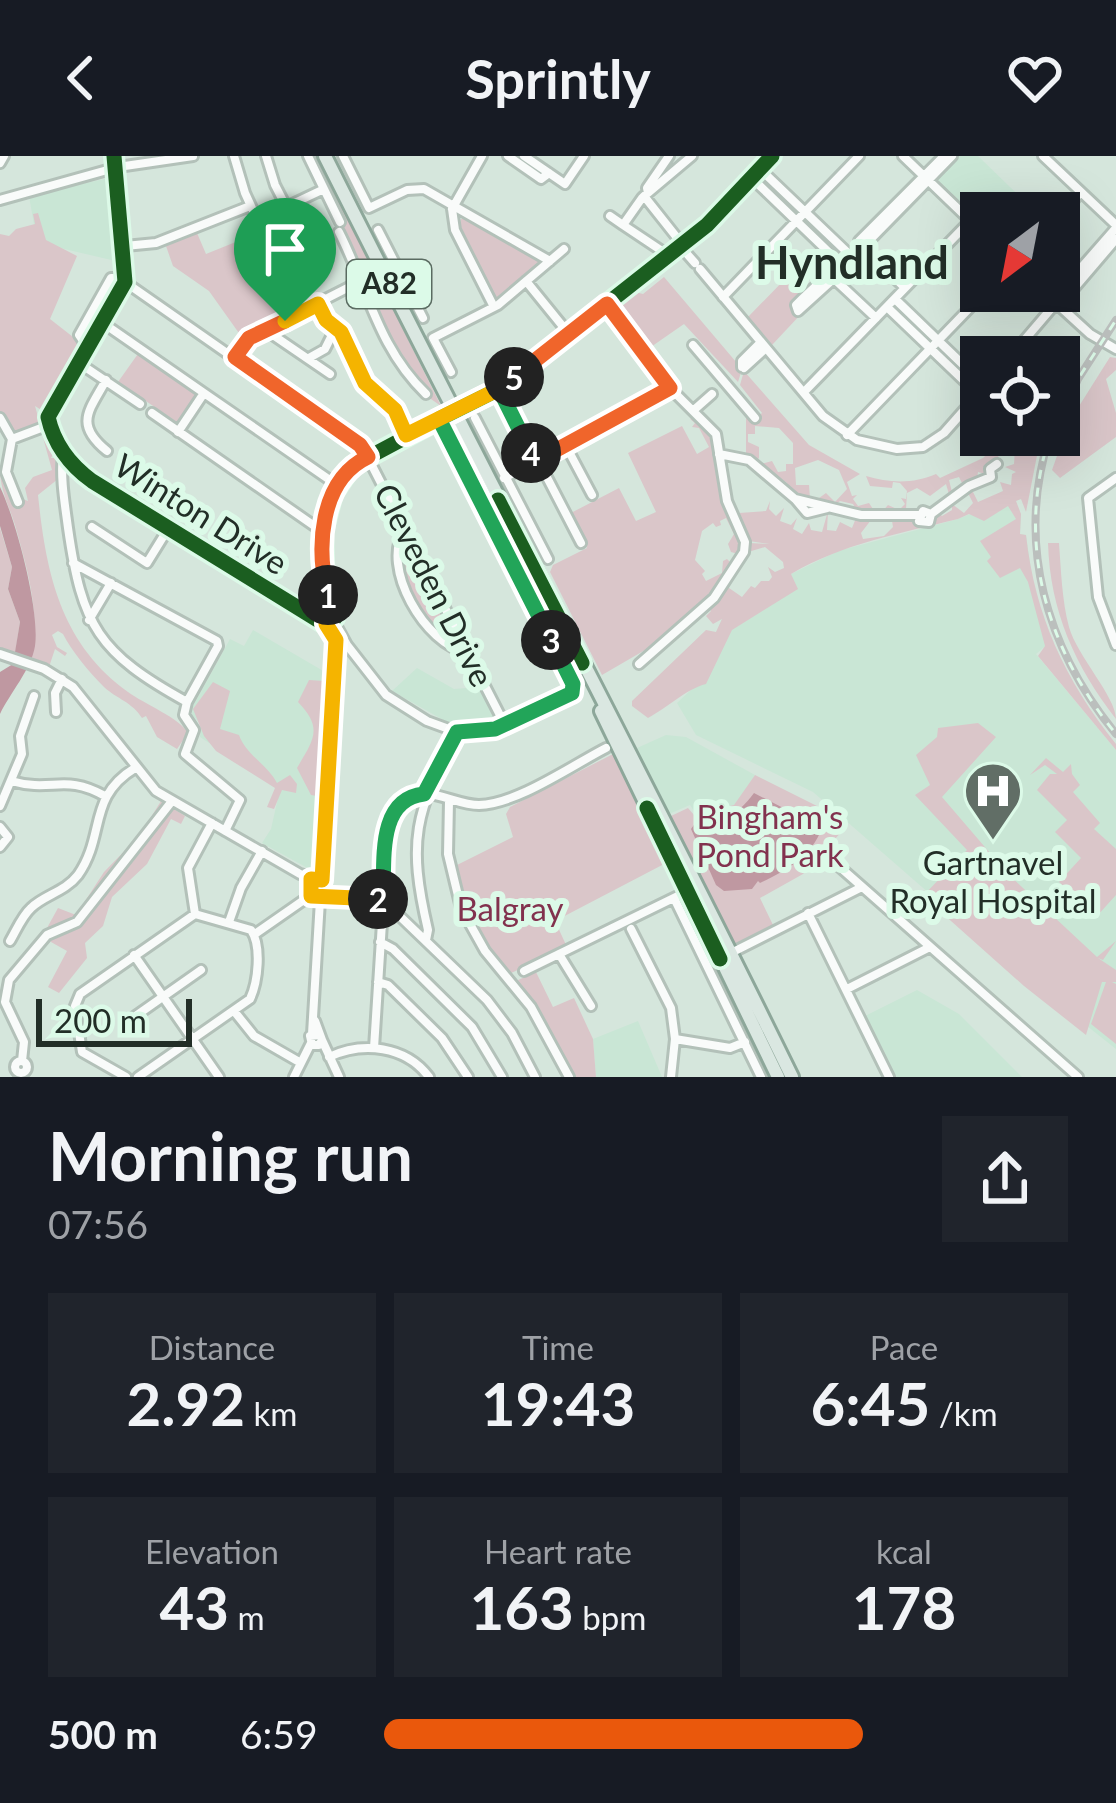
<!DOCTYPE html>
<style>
:root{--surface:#171b24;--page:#20242c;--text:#f1f3f6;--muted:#9ea1a6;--accent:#ea580c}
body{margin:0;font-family:Lato,sans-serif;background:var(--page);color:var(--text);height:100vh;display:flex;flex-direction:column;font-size:45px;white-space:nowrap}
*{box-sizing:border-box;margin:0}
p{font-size:39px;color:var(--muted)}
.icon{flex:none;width:66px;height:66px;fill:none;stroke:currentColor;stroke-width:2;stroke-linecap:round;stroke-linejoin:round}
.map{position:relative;height:921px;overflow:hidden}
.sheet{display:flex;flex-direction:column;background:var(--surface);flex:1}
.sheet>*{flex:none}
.needle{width:78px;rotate:212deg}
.buttons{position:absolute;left:960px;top:36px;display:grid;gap:24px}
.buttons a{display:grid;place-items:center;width:120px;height:120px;border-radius:0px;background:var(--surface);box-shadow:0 12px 48px #0002;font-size:60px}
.scale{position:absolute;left:36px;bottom:30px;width:156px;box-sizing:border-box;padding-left:12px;border:6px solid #222e27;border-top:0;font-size:33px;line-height:42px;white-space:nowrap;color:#222e27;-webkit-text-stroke:9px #dcfae8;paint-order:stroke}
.pin{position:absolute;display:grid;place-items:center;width:102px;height:102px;color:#fff;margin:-123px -51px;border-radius:50% 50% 50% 0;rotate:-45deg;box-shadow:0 0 12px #0007}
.pin .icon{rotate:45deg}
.km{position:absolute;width:60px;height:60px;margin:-30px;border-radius:50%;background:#222;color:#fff;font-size:33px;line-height:60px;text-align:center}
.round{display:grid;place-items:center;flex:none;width:126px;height:126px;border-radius:0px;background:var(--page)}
.summary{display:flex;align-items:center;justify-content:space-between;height:204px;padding:0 48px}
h1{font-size:66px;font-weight:700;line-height:90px}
.figures{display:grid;grid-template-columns:repeat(3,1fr);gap:18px;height:204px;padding:12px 48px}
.figures div{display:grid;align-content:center;border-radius:0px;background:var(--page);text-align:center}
.figures b{font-size:60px;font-weight:700}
.figures small{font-size:33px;font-weight:400}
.figures p{font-size:33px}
ul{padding:0 48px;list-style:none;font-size:39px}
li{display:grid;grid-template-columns:192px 144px 1fr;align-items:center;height:90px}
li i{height:30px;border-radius:15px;background:var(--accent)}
header{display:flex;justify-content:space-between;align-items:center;height:156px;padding:0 48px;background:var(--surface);font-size:54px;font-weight:700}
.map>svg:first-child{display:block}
.built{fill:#c9e6d5}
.green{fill:#dac6c9}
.water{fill:#bf98a1}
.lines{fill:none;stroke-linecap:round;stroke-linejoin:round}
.minor-casing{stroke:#b3c1b9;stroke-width:14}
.major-casing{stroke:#8da79a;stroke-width:18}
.minor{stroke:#f9fbfa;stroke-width:8}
.major{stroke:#dae7e1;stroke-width:12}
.rail-casing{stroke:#bbbfbd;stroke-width:8}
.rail{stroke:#dcfae8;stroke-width:3;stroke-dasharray:9;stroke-linecap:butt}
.cycleway-casing{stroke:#dcfae8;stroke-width:22}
.cycleway{stroke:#1b5e20;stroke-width:15}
.split-1-casing{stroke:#fff;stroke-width:24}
.split-2-casing{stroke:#fff;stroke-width:24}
.split-3-casing{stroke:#fff;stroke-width:24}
.split-4-casing{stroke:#fff;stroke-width:24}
.split-5-casing{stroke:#fff;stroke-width:24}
.split-6-casing{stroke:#fff;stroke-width:24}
.split-1{stroke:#f0652b;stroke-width:15}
.split-2{stroke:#f5b400;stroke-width:15}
.split-3{stroke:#22a559;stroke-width:15}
.split-4{stroke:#22a559;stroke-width:15}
.split-5{stroke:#f0652b;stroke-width:15}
.split-6{stroke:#f5b400;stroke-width:15}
.labels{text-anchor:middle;stroke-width:12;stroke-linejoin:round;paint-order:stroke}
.shield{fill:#dcfae8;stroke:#5a6b61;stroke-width:3}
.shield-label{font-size:30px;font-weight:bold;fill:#222e27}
.street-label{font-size:33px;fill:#222e27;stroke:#dcfae8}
.park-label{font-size:33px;fill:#82324e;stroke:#dcfae8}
.poi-label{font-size:33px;fill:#222e27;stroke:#dcfae8}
.district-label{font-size:45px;font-weight:bold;fill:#222e27;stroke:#dcfae8}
</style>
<header><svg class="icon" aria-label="back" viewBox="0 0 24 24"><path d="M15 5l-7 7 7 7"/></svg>Sprintly<svg class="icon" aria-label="heart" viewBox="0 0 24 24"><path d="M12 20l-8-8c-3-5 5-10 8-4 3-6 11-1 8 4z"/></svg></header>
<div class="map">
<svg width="1116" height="921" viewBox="0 0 1116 921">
<rect width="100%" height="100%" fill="#d5e6dc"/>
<path class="built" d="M957,0h21l59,57h-56v11l-46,-45z
M113,21l7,85 -73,-17 -11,-9 -7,-40z
M1006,343l15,15 -1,20 6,1 7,49 17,58 -14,12 80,96v299l-92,-73 -211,-184 -117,-57 -19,-32 17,-16 29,-71 68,-42 47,-23 120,-32z
M253,474l72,42 -12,199 -51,-28 9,-14 9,-40 -80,-52 1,-13 -9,-9v-7l38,-69 14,7z
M417,512l37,21 26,-2 16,34 -42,5 -62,-35z
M666,579l20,2 69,38 -12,20 -9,10 -38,9 -6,-9 -21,9 -32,-66z
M917,834l42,24 63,63h-128l-29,-61z
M638,865l24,56h-66l-3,-38z"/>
<path class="green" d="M313,0h4l124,250 -13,-9 3,-4c-47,-46 -62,-108 -91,-166l6,-4z
M38,57l8,27 31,16 -27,63 32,25 -39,67 -8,-5 5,18 -27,11 -13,-23v-178l9,2 7,-7 19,-5 -2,-10z
M461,63h5l76,44 -47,38 -37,-70z
M197,77l9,21 37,-15 39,74 -41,23 -32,-45 -36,-25 -7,-20z
M788,120l16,15 -12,12 10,10 -30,32 -24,-28z
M664,121l78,92 -4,13 -54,-58 -36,25 -29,-38 1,-8 15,-11 8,2z
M140,195l60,43 -19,31 -63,-43z
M1110,201l6,1v12l-10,9 10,34v24l-56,41 -8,-8 17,-48z
M744,215l65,74 51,29 -13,8 5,14 5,-1 -4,4 5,7 11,-3 6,9 -19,-2 -3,-6 -13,-3 -5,4 -20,-4 11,-8 9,9 12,-13 -8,-19 -21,-10 -23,8 1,17h13l1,14 -25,-9 2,-7 -26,-19 11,-3 6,11 8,-1v-7h7v-21l-14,-15 -24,-2v8h-7v8l11,5v11l-2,2 -11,-6v-39l6,7 10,-9 -22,-28z
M694,261l16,15 11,65 20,42 -3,15 -7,-2 -3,-8 6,-10 -8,-16 -6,3 1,4 -5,2 -3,-4 -11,8 -7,29 10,11 -3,3 4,7 16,-8 1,-12 4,-2 5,5 -20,33 -48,42 -62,36 -52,-103 3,-7 34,-17 -18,-34 50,-26 17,33 20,-9 -28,-59 54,-27 15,28 12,-7 -10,-19 -7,-1 3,-4 -5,-4z
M42,278l5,2 7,16 -3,6h4l3,21 -20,16c8,77 22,148 90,197 16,12 52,26 60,41l-11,16 -20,-12 -11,-21 -4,2c-10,-16 -25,-19 -38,-31 -16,-16 -33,-37 -41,-53l-5,-3 -6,4 5,12 10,6 -2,3 -10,-7 -6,18 -19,-7c13,-39 -4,-96 -15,-135 -6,-19 -15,-35 -15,-56l20,29 8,3 -3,-13 8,-11 19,-7z
M1008,279h33l-15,77 -5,-13 -5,2 5,13 -1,20 6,1c9,81 39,145 90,209v6l-78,-94 7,-10 -17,-64 -8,-14 -20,10 -13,-17 4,-4 -11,-16 36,-22 -8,-13 -24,15 -15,-7 -11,5c-57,14 -116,25 -167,55l7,15 -66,41 -26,54c-20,5 -39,24 -58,34l-16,-12v-5l74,-71 10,2 6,-13 -9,5 -7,-8 5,-5 -4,-5 23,-27 -1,9 13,9 9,-11 4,2 6,-7h8l3,-4 -4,-10 7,5 9,-4 -1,-6 -18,-15 -17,5 1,-9 21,1 -21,-3 -10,-28 27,-2 4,-10 -1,8 7,7 8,-8 -4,13 11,4 6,-7 -4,11 9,5 7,-11 2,7 11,2 6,-21 -1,19 9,1 4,-9 12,6 4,-10 15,2 -10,13 2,6 21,-3 9,-9 -1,-6 19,-6 8,9 9,1 11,-12 3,3 10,-6v-6l12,9 9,-10 -6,-12 4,-3 7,14 25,-11 -3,-9 11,3 1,-11 4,-2 -11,-5 9,-3 1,-16 -15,5 -11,22 -11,-3 -1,7 -13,8 -5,-10 -10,3 4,16 -3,2 -4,-14 -16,12 -13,-8 -10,5 -1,16 -25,4 7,-8 11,5 6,-6 -4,-6 5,1 1,-8 -7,-8 -7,-1 -1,6 -22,-2 -4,-10c23,7 48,8 70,-2l4,4 43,-20z
M0,372l12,39 -4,22 12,33 -5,32 -15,-4z
M404,380l56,112c-39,-23 -63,-65 -56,-112z
M1048,387h11c2,27 3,58 10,84 8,29 47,70 47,92 -41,-53 -66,-108 -68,-176z
M309,524l15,1 -7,115 -6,-1 -14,-27c16,-28 27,-39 1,-66z
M213,526l17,9 -10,38 19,6c7,20 28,29 38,48l13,-8 7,9 -1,9 -14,-3 -8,19 -7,-2 8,-19 -59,-37 -12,-15 -11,-27z
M978,567l18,14 -54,60 66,77 89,83 19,-16 -13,19 -5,-2 18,12v12h-4l4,2v60l-25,-20 15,-42h-4l-16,53 -62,-49 -101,-90 44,-46 -52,-55 15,-10 -14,-30 21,-18 1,-9z
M613,598l53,109 -111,58 12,26 -58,27c-32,-28 -46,-67 -54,-108l58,-29 -7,-23 4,-7z
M1046,602l17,14 8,-8 1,10 8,11 -7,7 27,31 -6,6 22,20v46l-19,21 -38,-34 22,-24 -26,-26 12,-12 -30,-30 13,-16h7l-12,-9 -15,10z
M755,619l68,34 22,19 -42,46 -43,24 13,27 -41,21 -61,-130 17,-8 6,7 40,-10z
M161,645l24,15 -4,8 -10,-5 -24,45 -35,33 -9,29 -18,17 2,15 -28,35 -11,-6 19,-36 -16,-9 -4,-14 11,-20 18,7 28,-43 36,-37z
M536,816l17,35 21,-9 19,41 3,38h-22l-43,-78 -15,-18z"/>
<path class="water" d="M0,331c16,33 40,123 35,159 -4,24 -25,47 -35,68v-42l13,-8 7,-42 -12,-33 4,-22 -12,-41z
M754,637l68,35c-11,29 -35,42 -62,55l-2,-2 -6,8 -28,2 -8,-6 -25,-56 5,-7c30,-3 40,-5 58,-29z"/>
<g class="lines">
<g class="minor-casing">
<path id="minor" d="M114,0l11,126 -77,135c6,27 22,48 44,64l234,144
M234,0l11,37 17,37
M266,0l9,29 21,41
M308,0l32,66
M343,0l26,52 38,-18 17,-1 126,72
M508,0l33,23 8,-6
M524,0l41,28 19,-28
M669,0l-22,32 1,5 44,-37
M903,0l78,75
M1043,0l73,69
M0,7l4,-7
M760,13l90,86
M759,29l82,79
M0,44l118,-33 75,-11
M286,51l38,-18
M452,53l3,21 39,77
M452,53l30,-53
M610,60l13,9
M1059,60l22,-24
M378,74l45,88
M339,76c29,57 39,116 87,162
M125,90l31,-3 94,-37
M680,90l15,17
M863,91l89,-91
M863,91l42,41
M668,99l-45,-30 19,-27 2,-2 38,48
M700,113l123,147 34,24 40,9 26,-2 21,-14 37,-42
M830,119v7l-32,29 -2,-6c21,-21 41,-37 62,-58l1,-6 85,-85
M830,119l46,43
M526,125l43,53
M125,126l238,166 142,277
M1043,135l47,43 26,15
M723,141l136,-141
M895,143l86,83
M1053,144l63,-72
M318,148l8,17 15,11 24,51 30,27 11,25
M607,148l63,84 46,46 11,67 18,41 -1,10 -30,46 -75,66
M1059,150l57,-67
M887,151l93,89
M103,167l101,70 -26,39
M267,175l63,43
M693,189l62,73
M88,192l-9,-13 32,-57h15
M235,201l14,-19 114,-58
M1010,201l46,-54
M309,202l16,-9 10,-20
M79,207l61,41
M742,211v-6l19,-19
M744,212l22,-20
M451,216l-18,-34 65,-33 66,-56
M106,224c-17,31 -32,44 1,71
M499,233l37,73
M804,236l166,-171
M204,237l133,92
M695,253l17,-15
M152,257l171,119
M0,262l12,21 -6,33 12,30
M475,262l73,141
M847,279l139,-144
M12,283l37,-14
M566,290l26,49
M63,298c-3,23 2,51 5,74 14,98 30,125 119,174
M719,298l30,6 46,39 66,16h58
M538,304l43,83
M504,322l166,-90
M1116,322l-28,20 10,99 18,48
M796,344l11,13 20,-5
M931,358l-8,-3 -4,10 10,1 2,-8 38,-28 22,-9 -1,-8 7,-5
M92,371l55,36 21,-34
M405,374c-26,36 21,116 62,122
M73,407l144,78 1,5 -31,56
M333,461l3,8 -7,3 -3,-9z
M335,462l-10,-32 -2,-54 10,-38 19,-28 152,-81 203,-160 65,-69
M89,464l22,-37
M336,469l11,20 -8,6 -4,-9 8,-3
M347,489l39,50 41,26 30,11 38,-3 77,-36 1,-9 -134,-265
M0,498l44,15 29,18 83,104 144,83 23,6
M187,546l-3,13 10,15 -9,24 55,46 -15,31
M56,556l-1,-19 7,-14
M11,625c42,12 53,-8 94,15
M449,645l-1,53 13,54 24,43 46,56 38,70
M0,650l22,-52 -2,-18 14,-40
M0,671l8,10 -8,10
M825,698l253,223
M674,742l87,179
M808,757l81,164
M195,758l-7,-46 24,-45
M229,766l12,-34 21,-37
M631,773l40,79 4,31 -4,38
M255,778l56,-39 72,5 104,100 25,33 23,44
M426,784l2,-10c-21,-90 -13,-117 29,-198
M10,785c6,-10 12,-25 21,-33 13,-13 34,-16 47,-33 28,-40 9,-78 57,-107
M380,786l13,7 79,78 30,50
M559,798l32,52
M729,798l133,-67
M134,799l85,122
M524,815l166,-81
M378,826l10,3 54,53 26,39
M847,833l83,-42
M234,855l20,25 47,27
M315,865l7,19 -3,5h-7l-2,-9 9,-1
M127,866l74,-52
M312,878l23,-385
M675,883l55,9 15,-6
M322,884l17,37
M374,892l14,-219c2,-12 6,-25 18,-31 22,-13 49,7 73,7 38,-1 92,-39 127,-57
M329,901c34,-16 77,-11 100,20
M15 911a6 6 0 1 1 12 0a6 6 0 1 1-12 0Z
M22,905l2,-19 -19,-40 4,-22 38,-45 30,-13 95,-121
M126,921l-44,-25 -7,-46 5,-12 115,-80 56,16c11,16 7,52 -1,69l-112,78
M294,921l17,-34"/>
</g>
<g class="major-casing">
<path id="major" d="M325,0c154,308 316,612 467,921
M601,555l177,366"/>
</g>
<use href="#minor" class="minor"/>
<use href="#major" class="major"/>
<g class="rail-casing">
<path id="rail" d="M1059,269l19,-46 38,-59
M1050,279c-35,108 -4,213 66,299"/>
</g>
<use href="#rail" class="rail"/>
<g class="cycleway-casing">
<path id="cycleway" d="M114,0l11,126 -77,135c6,27 22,48 44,64l234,144
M498,344l84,163
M335,462l-10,-32 -2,-54 10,-38 19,-28 152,-81 203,-160 65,-69
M647,652l73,151"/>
</g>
<use href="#cycleway" class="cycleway"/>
</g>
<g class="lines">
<g class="split-1-casing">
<path id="split-1" d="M285,165l-36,17 -14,19 125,88 8,12c-49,23 -52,92 -40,138"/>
</g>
<g class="split-2-casing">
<path id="split-2" d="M328,439l-2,29 10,16 -14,240 -11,-1v17l67,3"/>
</g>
<g class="split-3-casing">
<path id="split-3" d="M378,743l5,1c2,-37 -7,-101 41,-106l33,-62 38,-3 77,-36 1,-9 -22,-44"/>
</g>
<g class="split-4-casing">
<path id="split-4" d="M531,297l-32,-64 -60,30 112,221"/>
</g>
<g class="split-5-casing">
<path id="split-5" d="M514,221l93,-73 63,84 -132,72 -7,-7"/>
</g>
<g class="split-6-casing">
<path id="split-6" d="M285,165l33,-17 8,16 15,12 24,51 30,27 11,25 93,-46 15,-12"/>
</g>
<use href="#split-1" class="split-1"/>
<use href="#split-2" class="split-2"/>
<use href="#split-3" class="split-3"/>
<use href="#split-4" class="split-4"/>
<use href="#split-5" class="split-5"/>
<use href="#split-6" class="split-6"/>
</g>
<defs>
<g id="hospital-pin" transform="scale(3)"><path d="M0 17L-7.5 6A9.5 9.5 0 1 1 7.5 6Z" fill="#616e66" stroke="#dcfae8"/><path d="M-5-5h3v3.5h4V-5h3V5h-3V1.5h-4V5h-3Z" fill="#fff"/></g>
</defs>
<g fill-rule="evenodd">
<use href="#hospital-pin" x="993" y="635"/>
</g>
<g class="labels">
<rect class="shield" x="347" y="104" width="84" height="48" rx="9"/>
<g class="shield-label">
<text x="389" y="138">A82</text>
</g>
<g class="street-label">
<text transform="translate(201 358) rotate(32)" y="12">Winton Drive</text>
<text transform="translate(434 429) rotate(63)" y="12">Cleveden Drive</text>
</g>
<g class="park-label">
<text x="770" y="673">Bingham's<tspan x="770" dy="38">Pond Park</tspan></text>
<text x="510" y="765">Balgray</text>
</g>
<g class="poi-label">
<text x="993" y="719">Gartnavel<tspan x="993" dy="38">Royal Hospital</tspan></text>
</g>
<g class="district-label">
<text x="852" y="123">Hyndland</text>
</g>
</g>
</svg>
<div class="buttons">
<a><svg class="needle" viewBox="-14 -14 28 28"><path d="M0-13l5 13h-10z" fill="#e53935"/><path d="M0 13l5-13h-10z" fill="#9ea1a6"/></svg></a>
<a><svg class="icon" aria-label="locate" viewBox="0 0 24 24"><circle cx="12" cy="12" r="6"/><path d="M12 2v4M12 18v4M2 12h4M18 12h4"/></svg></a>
</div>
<div class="scale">200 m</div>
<div class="pin" style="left:285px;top:165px;background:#1e9e55"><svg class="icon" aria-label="arrive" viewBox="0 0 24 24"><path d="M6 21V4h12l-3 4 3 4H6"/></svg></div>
<b class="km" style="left:328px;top:439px">1</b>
<b class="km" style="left:378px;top:743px">2</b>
<b class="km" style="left:551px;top:484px">3</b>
<b class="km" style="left:531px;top:297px">4</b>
<b class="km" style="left:514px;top:221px">5</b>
</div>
<section class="sheet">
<div class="summary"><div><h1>Morning run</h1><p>07:56</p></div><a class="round"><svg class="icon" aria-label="share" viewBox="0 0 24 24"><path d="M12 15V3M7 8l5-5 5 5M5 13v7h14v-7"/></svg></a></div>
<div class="figures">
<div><p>Distance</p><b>2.92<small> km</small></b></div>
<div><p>Time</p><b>19:43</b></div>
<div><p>Pace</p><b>6:45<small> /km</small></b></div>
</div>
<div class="figures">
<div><p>Elevation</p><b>43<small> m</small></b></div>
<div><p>Heart rate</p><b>163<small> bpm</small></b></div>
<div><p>kcal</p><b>178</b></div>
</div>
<ul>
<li><b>500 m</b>6:59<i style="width:70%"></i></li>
</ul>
</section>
